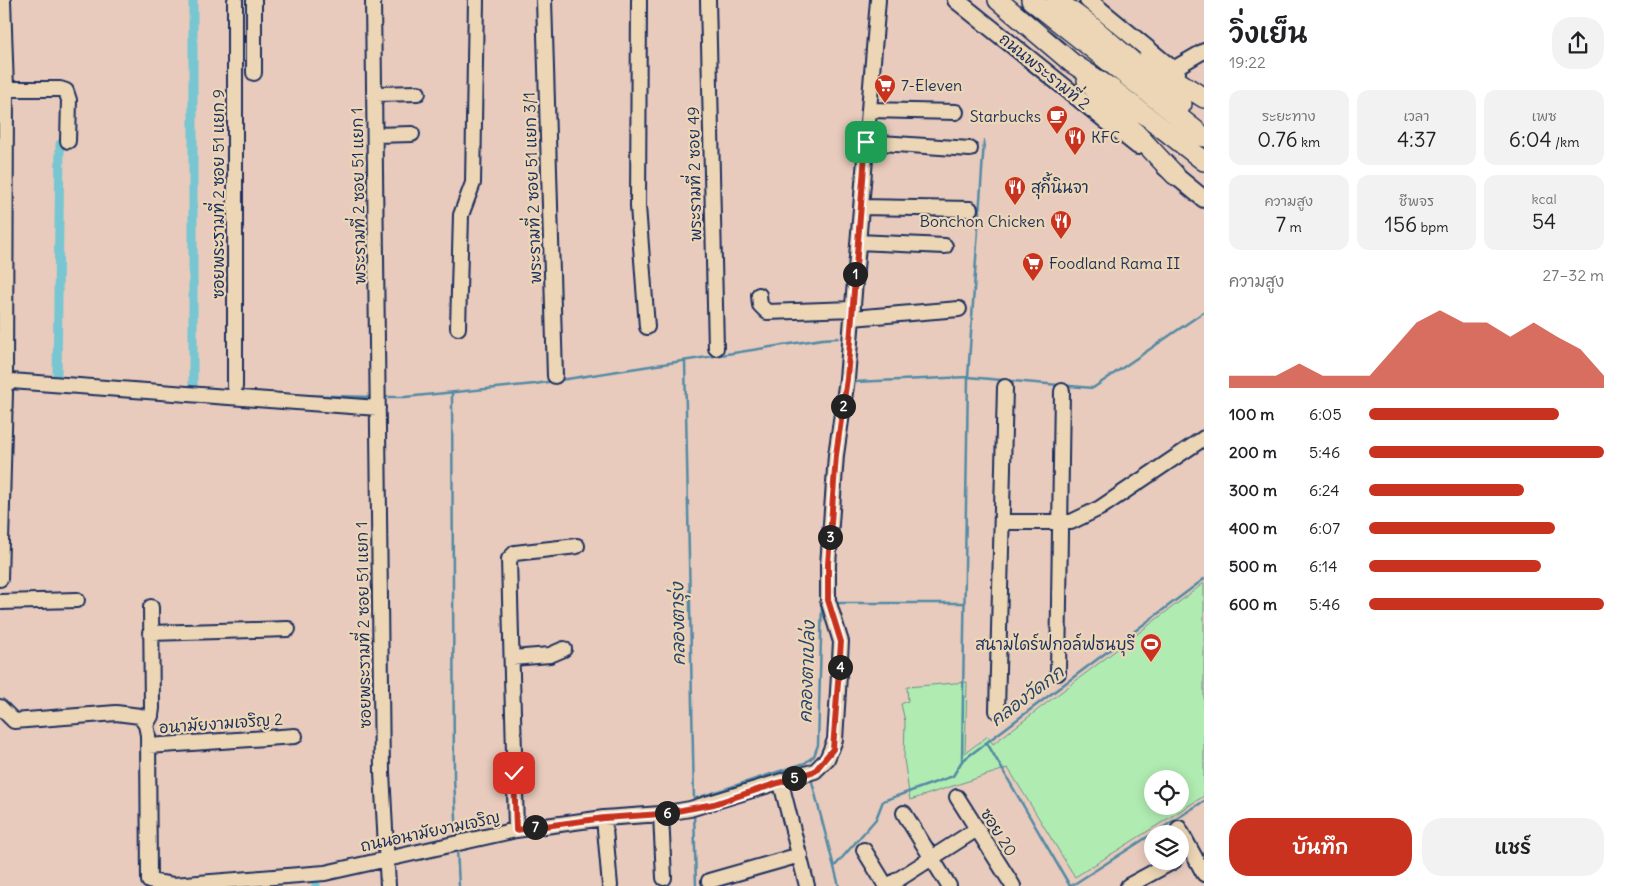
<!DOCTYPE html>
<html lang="th">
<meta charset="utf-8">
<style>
:root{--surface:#fff;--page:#f2f2f2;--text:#202124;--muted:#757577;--accent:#c8321e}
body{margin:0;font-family:Delius,"Playpen Sans Thai",sans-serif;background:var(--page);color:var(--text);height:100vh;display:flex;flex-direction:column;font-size:19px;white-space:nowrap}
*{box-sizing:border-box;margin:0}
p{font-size:16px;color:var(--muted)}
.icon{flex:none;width:28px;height:28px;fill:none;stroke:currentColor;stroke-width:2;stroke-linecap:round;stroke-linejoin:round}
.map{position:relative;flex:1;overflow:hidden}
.panel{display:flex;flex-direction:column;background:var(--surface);width:425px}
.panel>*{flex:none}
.fabs{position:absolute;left:1144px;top:770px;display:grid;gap:10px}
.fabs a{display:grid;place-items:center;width:45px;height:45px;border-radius:50%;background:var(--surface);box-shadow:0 2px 12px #0003;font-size:25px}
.pin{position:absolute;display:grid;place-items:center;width:42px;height:42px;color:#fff;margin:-21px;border-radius:10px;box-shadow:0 2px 8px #0006}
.km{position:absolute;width:25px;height:25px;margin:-12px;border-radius:50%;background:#222;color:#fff;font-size:14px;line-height:25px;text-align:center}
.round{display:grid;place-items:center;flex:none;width:52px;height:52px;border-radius:20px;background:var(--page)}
.overview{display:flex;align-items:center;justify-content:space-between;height:85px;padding:0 25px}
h1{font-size:28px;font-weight:600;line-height:38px}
.stats{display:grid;grid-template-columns:repeat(3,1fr);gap:8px;height:85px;padding:5px 25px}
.stats div{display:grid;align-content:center;border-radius:12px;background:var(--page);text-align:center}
.stats b{font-size:21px;font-weight:600}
.stats small{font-size:14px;font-weight:400}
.stats p{font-size:14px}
.chart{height:140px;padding:10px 25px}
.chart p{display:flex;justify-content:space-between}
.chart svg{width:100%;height:90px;margin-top:5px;fill:var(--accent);opacity:.7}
.primary-button{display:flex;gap:10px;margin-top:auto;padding:10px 25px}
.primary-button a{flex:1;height:58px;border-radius:20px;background:var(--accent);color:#fff;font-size:20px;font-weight:600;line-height:58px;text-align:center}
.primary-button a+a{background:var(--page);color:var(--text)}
ul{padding:0 25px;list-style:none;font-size:16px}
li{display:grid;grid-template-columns:80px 60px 1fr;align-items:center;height:38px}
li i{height:12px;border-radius:6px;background:var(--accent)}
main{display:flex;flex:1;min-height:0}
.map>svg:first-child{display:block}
.green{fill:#b0ecb1;stroke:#668e88;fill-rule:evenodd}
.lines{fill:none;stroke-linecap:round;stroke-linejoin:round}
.stream{stroke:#528aa4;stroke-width:2.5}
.canal{stroke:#77c6d2;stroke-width:9}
.minor-casing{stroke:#1b2f5e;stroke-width:18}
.major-casing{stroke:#1b2f5e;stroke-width:20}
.highway-casing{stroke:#1b2f5e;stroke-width:22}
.minor{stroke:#ecd6b5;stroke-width:14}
.major{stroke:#ecd6b5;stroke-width:16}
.highway{stroke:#ecd6b5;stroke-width:19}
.route-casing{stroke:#fff;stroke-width:10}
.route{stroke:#c8321e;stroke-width:6}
.labels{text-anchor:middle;stroke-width:4.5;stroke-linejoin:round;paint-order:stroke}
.street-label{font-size:16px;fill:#1b2f5e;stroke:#ecd6b5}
.poi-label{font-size:16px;fill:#1b2f5e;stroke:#ecd6b5;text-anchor:start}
.water-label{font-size:18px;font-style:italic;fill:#29466f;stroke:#ecd6b5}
</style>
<main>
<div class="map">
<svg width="1204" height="886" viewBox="0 0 1204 886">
<rect width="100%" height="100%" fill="#e8cbbd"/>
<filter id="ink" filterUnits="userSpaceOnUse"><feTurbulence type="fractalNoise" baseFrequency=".02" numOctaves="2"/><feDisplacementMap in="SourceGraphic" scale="10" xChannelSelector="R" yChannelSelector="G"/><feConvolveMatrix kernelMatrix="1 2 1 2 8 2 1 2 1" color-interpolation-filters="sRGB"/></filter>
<g filter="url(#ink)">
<path class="green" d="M1204,583v213l-129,81 -67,-109 -98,32 -6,-41 1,-38 -4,-17 7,-3 -1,-14 60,-5 -2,71 23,-17 5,8zM1152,779h28v27h-28z"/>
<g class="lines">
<path class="stream" d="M685,361l9,441
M854,382l114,-5 125,11 111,-76
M452,393l2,385 3,61
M293,395l80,2
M383,397h22l130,-13 287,-45 16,-1
M834,603h131
M987,743l83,143
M962,761l242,-182
M811,778l23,89
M694,799l111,-36 9,-7 4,-11 4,-142h2
M694,812l2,74
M1153,834l51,-33
M457,849l2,37
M839,886l-5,-19 42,-48 7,-18 70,-25 9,-15 6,-384 16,-236
M1071,886l81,-52"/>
<path class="canal" d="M193,0v388
M57,377l3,-233
M316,886v-1"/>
<g class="minor-casing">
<path id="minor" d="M235,0v387
M254,0v73
M373,0l9,772 6,114
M544,0l11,376
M639,0l-1,206 9,121
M708,0l8,348
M1173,69l31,-18
M6,89h54l6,2 3,9 -1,41
M375,94l43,-1
M869,110l87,2
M375,135l37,-1
M866,142l104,7
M861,207l109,2
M858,242l87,4
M759,295l1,10 7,7 86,-3
M852,318l107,-9
M458,328l3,-113 12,-32 3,-183
M0,387l5,5 -5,187
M2,388l3,-8 1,-291 -3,-89
M2,388l9,-7 367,27
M1002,522h69l29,-14 104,-70
M0,602l77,-2
M150,633l138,-4
M512,658l38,-3 14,-6
M1058,673l4,-282
M0,707l14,14 102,-8 24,3 6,9 2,10 1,146 24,4 152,-12 191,-43 88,-12 57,-4 29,-5 125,-38 12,-12 8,-19 6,-98 -13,-42v-35l8,-110 11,-76 31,-379
M997,711l8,-324
M146,725l5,-9 1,-8 -1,-101
M148,746l147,-10
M781,783l26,103
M957,797l56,89
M904,813l45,73
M661,814l3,64
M604,818l6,68
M1179,828l25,46
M516,830l-7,-271 6,-6 62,-7
M864,850l22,36
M709,881l91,-26
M888,886l89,-57
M1128,886l46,-25"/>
</g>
<g class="major-casing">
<path id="major" d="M956,0l182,146
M1088,0l89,73
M1165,167l39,32"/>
</g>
<g class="highway-casing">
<path id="highway" d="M998,0l74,63 40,26 92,72
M1031,0l173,137
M1056,0l34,25 92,79
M1146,61l58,37
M1087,81l88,94"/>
</g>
<use href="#minor" class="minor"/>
<use href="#major" class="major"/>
<use href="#highway" class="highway"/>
</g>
</g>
<g class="lines" filter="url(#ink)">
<g class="route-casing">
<path id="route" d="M514,773l2,57 88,-12 57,-4 53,-10 101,-33 18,-22 8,-107 -13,-42v-36l8,-109 11,-76 19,-237"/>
</g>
<use href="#route" class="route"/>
</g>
<defs>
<g id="supermarket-pin" transform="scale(1.125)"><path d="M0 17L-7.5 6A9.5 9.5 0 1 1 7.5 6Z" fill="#c8321e" stroke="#ecd6b5"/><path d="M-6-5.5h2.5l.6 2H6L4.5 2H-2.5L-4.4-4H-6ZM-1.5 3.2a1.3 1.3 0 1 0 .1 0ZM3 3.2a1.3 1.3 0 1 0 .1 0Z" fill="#fff"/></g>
<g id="cafe-pin" transform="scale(1.125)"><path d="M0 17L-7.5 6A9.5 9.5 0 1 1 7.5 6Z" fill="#c8321e" stroke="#ecd6b5"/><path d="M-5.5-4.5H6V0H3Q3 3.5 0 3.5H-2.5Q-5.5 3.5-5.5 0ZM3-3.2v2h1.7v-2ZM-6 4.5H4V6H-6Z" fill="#fff"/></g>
<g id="restaurant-pin" transform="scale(1.125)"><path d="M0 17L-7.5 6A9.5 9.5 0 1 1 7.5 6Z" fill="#c8321e" stroke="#ecd6b5"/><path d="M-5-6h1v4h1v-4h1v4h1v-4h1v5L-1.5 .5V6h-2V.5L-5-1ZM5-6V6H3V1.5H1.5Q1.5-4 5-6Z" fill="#fff"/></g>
<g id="stadium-pin" transform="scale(1.125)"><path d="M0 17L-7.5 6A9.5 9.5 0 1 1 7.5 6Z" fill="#c8321e" stroke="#ecd6b5"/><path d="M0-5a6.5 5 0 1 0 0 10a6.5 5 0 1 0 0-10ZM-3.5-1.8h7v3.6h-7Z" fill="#fff"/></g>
</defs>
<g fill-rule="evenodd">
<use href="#supermarket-pin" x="885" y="85"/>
<use href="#cafe-pin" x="1057" y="116"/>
<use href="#restaurant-pin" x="1075" y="137"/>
<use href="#restaurant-pin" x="1015" y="187"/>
<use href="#restaurant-pin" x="1061" y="221"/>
<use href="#supermarket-pin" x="1033" y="263"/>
<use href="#stadium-pin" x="1151" y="644"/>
</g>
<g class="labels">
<g class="street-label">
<text transform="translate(1045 71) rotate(39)" y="6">ถนนพระรามที่ 2</text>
<text transform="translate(694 174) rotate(-91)" y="6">พระรามที่ 2 ซอย 49</text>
<text transform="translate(532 188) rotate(-92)" y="6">พระรามที่ 2 ซอย 51 แยก 3/1</text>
<text transform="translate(218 194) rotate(-90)" y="6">ซอยพระรามที่ 2 ซอย 51 แยก 9</text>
<text transform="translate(358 196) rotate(-91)" y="6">พระรามที่ 2 ซอย 51 แยก 1</text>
<text transform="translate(363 625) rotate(-91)" y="6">ซอยพระรามที่ 2 ซอย 51 แยก 1</text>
<text transform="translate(221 723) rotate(-4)" y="6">อนามัยงามเจริญ 2</text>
<text transform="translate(430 831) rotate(-12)" y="6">ถนนอนามัยงามเจริญ</text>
<text transform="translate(999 832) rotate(58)" y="6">ซอย 20</text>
</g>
<g class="poi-label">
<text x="901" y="91">7-Eleven</text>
<text x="1041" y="122" text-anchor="end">Starbucks</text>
<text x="1091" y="143">KFC</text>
<text x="1031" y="193">สุกี้นินจา</text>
<text x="1045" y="227" text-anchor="end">Bonchon Chicken</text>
<text x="1049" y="269">Foodland Rama II</text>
<text x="1135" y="650" text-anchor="end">สนามไดร์ฟกอล์ฟธนบุรี</text>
</g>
<g class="water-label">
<text transform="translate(678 624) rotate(-91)" y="6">คลองตารุ่ง</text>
<text transform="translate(807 672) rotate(-88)" y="6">คลองตาเปล่ง</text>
<text transform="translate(1027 696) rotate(-37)" y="6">คลองวัดกก</text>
</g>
</g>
</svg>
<div class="fabs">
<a><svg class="icon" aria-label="locate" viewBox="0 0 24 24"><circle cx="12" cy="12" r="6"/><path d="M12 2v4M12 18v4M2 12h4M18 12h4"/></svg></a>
<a><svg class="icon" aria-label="layers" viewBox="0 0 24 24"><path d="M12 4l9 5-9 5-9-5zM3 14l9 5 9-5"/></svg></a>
</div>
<div class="pin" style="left:866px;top:142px;background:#1e9e55"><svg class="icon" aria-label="arrive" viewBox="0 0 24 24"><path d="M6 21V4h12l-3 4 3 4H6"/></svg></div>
<div class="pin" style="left:514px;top:773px;background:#d93025"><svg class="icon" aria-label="check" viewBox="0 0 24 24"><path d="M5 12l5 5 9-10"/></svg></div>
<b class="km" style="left:855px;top:274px">1</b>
<b class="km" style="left:843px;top:406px">2</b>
<b class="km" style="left:830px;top:537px">3</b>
<b class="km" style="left:840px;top:667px">4</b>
<b class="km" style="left:794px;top:778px">5</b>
<b class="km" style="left:667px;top:813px">6</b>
<b class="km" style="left:535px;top:827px">7</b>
</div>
<section class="panel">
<div class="overview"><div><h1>วิ่งเย็น</h1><p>19:22</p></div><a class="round"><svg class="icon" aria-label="share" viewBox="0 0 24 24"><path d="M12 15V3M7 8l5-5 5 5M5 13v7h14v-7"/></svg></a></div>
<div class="stats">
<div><p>ระยะทาง</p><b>0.76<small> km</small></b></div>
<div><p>เวลา</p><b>4:37</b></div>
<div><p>เพซ</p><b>6:04<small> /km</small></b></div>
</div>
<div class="stats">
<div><p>ความสูง</p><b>7<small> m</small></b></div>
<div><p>ชีพจร</p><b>156<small> bpm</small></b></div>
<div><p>kcal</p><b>54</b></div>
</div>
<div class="chart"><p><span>ความสูง</span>27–32 m</p>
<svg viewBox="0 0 160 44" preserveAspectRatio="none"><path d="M0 44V38L10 38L20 38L30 32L40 38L50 38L60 38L70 25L80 12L90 6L100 12L110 12L120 19L130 12L140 19L150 25L160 38V44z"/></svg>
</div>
<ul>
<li><b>100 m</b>6:05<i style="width:81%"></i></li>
<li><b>200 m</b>5:46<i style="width:100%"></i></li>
<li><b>300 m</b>6:24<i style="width:66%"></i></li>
<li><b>400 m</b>6:07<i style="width:79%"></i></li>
<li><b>500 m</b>6:14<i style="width:73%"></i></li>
<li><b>600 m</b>5:46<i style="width:100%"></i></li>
</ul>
<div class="primary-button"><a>บันทึก</a><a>แชร์</a></div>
</section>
</main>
